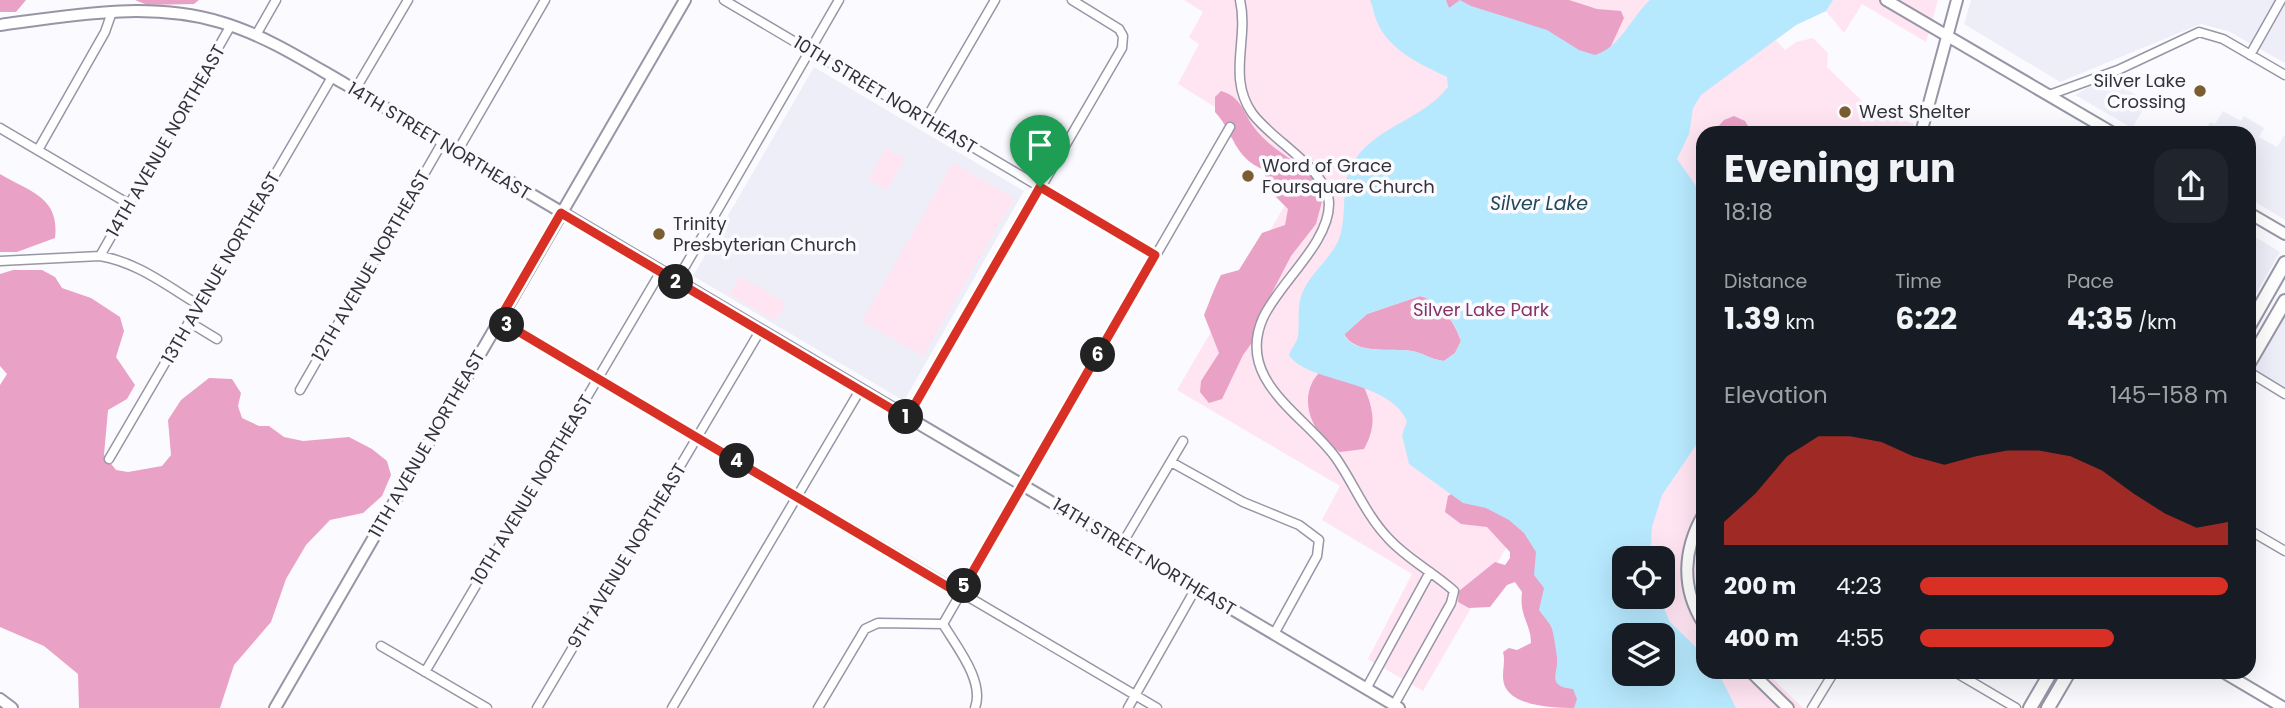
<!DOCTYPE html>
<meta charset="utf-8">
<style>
:root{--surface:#171b24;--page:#20242c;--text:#f1f3f6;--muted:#9ea1a6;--accent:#d93025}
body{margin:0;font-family:Poppins,sans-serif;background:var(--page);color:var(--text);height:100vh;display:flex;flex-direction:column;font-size:26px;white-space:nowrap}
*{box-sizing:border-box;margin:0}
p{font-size:23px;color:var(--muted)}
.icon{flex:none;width:38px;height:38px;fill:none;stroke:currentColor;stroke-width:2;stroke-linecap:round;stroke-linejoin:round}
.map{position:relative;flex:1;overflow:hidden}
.sheet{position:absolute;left:1696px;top:126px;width:560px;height:553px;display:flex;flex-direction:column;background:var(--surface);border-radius:21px;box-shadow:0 7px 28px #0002}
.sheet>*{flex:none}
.fabs{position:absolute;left:1612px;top:546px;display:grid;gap:14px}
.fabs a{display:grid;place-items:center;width:63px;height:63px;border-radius:14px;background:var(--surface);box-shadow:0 7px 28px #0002;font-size:35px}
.pin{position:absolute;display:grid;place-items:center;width:60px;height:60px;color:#fff;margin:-72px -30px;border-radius:50% 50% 50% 0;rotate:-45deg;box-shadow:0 0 7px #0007}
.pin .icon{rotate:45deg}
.km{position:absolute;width:35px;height:35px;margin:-18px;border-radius:50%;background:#222;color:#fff;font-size:19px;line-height:35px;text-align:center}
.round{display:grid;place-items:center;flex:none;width:74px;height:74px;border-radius:21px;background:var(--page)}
.summary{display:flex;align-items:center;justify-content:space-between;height:119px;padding:0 28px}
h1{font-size:38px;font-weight:700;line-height:52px}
.stats{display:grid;grid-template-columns:repeat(3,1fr);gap:10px;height:119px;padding:7px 28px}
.stats div{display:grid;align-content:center}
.stats b{font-size:30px;font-weight:700}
.stats small{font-size:19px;font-weight:400}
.stats p{font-size:19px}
.chart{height:196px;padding:14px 28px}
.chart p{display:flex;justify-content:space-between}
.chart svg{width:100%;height:126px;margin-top:7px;fill:var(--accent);opacity:.7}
ul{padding:0 28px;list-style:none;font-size:23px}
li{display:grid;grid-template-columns:112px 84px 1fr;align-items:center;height:52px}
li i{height:18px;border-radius:9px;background:var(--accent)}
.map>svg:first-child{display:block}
.built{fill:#eeeef9}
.green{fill:#ffe4f1;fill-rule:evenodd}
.forest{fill:#eaa1c6}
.water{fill:#b7e9fe;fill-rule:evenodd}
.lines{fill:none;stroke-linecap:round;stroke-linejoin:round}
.street-casing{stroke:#9696a7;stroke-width:11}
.secondary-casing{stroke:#9696a7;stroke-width:14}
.primary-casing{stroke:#9696a7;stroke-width:16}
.street{stroke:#fff;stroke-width:8}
.secondary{stroke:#fff;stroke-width:10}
.primary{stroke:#fff;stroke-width:12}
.route-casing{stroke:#fff;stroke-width:14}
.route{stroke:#d93025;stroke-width:9}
.poi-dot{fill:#7a5e31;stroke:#fbfbff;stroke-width:2.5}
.labels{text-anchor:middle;stroke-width:7;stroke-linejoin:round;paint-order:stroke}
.poi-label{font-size:18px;fill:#33333a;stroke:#fbfbff;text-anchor:start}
.street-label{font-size:18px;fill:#33333a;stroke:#fbfbff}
.park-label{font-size:18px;fill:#873364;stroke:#fbfbff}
.water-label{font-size:19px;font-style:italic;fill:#214858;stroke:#fbfbff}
</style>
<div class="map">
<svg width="2285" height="708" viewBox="0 0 2285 708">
<rect width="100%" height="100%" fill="#fbfbff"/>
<path class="built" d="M1971,0h314v63l-57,-32 -27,-7 -141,58 -96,-58z
M814,67l210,124 -120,210 -211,-125z
M2106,77l42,25 -16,26 -57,-33z
M2223,111l18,10 3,-5 20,12 -5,9 18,10 8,-13v86l-36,-22v-65h-45l6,-11 5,2z
M2249,233l31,19 -28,49 -3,-2z
M2285,315v75l-33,-19z"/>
<path class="green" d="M1184,0h754l-12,42 -64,-38 -18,29 -18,-22 -30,14 -20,15 9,10 11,-8 17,-4 15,15 -1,14 37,36 50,21 -3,9h-208v539h63l37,36h-229l-57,-179 -94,162 -55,-32 44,-85 -90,-54 18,-34 -163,-96 122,-209 -74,-46 9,-16 -56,-35 21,-40 -10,-7 14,-25zM1624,558h38v39h-38zM1624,635h38v39h-38z
M886,148l19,11 -18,31 -19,-11z
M953,163l61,35 -91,158 -61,-35z
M740,276l46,27 -11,18 -46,-27z"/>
<path class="forest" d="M0,0h26l-10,12h-16z
M135,0h64l-5,4 -47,1z
M1442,0h127l28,9 24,2 3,7 -18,39 -12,2 -135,-40z
M1221,91c20,6 21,19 32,35 19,28 56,37 71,68l-8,30 -25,32 -26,50 -1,20 -21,29 -21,44 -13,4 -9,-11 1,-11 18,-28 -15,-38c6,-14 10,-27 17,-40l18,-5 23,-37 23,-8 3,-16 -20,-20 -4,-19c-32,-14 -28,-35 -49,-58v-15z
M1734,116l11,5 7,12h-40l12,-13z
M0,174c30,18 60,23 55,64l-38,14h-17z
M13,270h29l13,7 7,11 29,10 29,19 4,14 -8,26 19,28 -8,14 -19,11 -4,45 12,15 12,2 34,-6 9,-11 -3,-35 13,-20 28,-22 23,1 9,14 -3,13 4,12 17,8h10l15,11 19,4 46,-4 23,12 15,12 4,14 -9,21 -19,17 -33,7 -24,25 -20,34 -15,43 -37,43 -14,43h-141l-1,-34 -34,-28 -44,-19v-242l7,-11 -7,-8v-92z
M1420,296c21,6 34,25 41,45l-6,12 -11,8c-12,-1 -21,-8 -32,-10 -21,-3 -57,4 -68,-17l23,-20z
M1323,369l40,16c11,24 14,41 1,64l-24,3c-29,-17 -46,-58 -17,-83z
M1456,491l39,12 47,41 43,164c-28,0 -73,0 -81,-24 -3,-11 2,-22 -1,-32l6,-4 8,2 14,-7c0,-20 -12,-26 -9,-51l-7,-10 -8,3 -17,22 -21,1 -11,-6 1,-11 36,-29 10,3 5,-7v-6l-23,-25 -26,-3 -16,-12 3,-16z"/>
<path class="water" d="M1370,0h76l3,8 11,-8 11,6 76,24 32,20 16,5c26,-8 36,-38 55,-55h183l-7,11 -30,14 -95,70 -8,13 -4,26 -12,25 26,37v239l-41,60 -10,32 -2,31h-26v39h35l11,25 33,32v18h15l18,36h-162l3,-9 -4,-10c-28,-3 -14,-16 -16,-32 -1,-7 -3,-21 -5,-28 -2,-6 -9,-13 -13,-19l5,-22 -10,-13 2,-23 -12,-19 -15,-13 -23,-12 -23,-5 -54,-39 -7,-29 5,-14c-18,-42 -101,-38 -118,-66 2,-7 8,-12 9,-19 2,-18 -2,-31 6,-47 10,-20 29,-32 36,-53 8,-26 -1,-55 16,-78 23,-32 68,-40 92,-71l-1,-10c-27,-13 -57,-26 -70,-55 -3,-7 -4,-15 -7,-22zM1420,296c20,5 35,25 41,45l-6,12 -11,8c-12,-1 -20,-8 -32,-10 -20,-3 -57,4 -68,-16l23,-21zM1624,635h38v39h-38z"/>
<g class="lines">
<g class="street-casing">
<path id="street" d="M724,0l431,255
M1240,0c9,39 -13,77 12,113 20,28 77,57 77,91 0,39 -50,79 -66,114 -28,63 42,97 73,140 18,26 30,57 52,80 19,21 45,34 66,53l-3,12 -57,102
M256,35l20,-35
M2250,55l31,-55
M355,90l53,-90
M2049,95l69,-25 81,-38 24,7 62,36
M926,119l69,-119
M0,128l129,76
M38,150l67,-118 7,-20
M457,152l88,-152
M100,256l131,-231
M0,261l100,-5c37,6 67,30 99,49
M676,282l163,-282
M498,320l659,388
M189,322l28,17
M2249,372l36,22
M300,390l142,-247
M907,418l215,-370 1,-12 -4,-7 -47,-29
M109,459l223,-382
M1171,462l72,40 56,23 20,15 -2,16 -43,78
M2249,530l36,21
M1122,544l61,-103
M943,624l287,-497
M943,624c13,22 42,57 32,84
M381,646l106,62
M425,672l235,-399
M1955,672l61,36
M1366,689l64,-117
M537,708l223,-377
M672,708l188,-318
M818,708l47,-79 13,-6 65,1
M1128,708l68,-120
M1812,708l22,-36"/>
</g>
<g class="secondary-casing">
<path id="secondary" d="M1886,0l227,133
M0,25c72,-10 149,-24 220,-3 45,13 85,39 125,62l1054,624
M1921,133l36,-133
M2249,213l36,21
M1703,515c-20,35 -22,73 0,108
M1751,672l37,36
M2223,672l61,36
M0,699l12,9
M275,708l410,-708"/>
</g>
<g class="primary-casing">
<path id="primary" d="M2249,326l36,-63
M2249,363l36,-62
M2030,708l21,-36
M2048,708l21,-36"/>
</g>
<use href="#street" class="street"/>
<use href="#secondary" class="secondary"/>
<use href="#primary" class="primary"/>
</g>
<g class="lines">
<g class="route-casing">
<path id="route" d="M1040,187l115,68 -195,339 -461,-274 62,-107 346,205z"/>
</g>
<use href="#route" class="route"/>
</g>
<g class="poi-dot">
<circle cx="2200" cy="91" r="7"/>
<circle cx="1845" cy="112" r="7"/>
<circle cx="1248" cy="176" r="7"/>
<circle cx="659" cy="234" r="7"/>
</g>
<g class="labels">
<g class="poi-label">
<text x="2186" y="87" text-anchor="end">Silver Lake<tspan x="2186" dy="21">Crossing</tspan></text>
<text x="1859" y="118">West Shelter</text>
<text x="1262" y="172">Word of Grace<tspan x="1262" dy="21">Foursquare Church</tspan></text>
<text x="673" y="230">Trinity<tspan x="673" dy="21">Presbyterian Church</tspan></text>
</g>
<g class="street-label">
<text transform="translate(885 95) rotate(31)" y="6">10TH STREET NORTHEAST</text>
<text transform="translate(166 141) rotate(-60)" y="6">14TH AVENUE NORTHEAST</text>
<text transform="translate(439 141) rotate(31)" y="6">14TH STREET NORTHEAST</text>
<text transform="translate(371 266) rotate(-60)" y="6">12TH AVENUE NORTHEAST</text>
<text transform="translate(221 268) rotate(-60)" y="6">13TH AVENUE NORTHEAST</text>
<text transform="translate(427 444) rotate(-60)" y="6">11TH AVENUE NORTHEAST</text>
<text transform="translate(532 490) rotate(-59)" y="6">10TH AVENUE NORTHEAST</text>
<text transform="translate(627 556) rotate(-59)" y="6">9TH AVENUE NORTHEAST</text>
<text transform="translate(1144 557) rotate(31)" y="6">14TH STREET NORTHEAST</text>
</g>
<g class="park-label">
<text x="1481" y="316">Silver Lake Park</text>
</g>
<g class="water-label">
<text x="1539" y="210">Silver Lake</text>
</g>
</g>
</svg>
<div class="fabs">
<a><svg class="icon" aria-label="locate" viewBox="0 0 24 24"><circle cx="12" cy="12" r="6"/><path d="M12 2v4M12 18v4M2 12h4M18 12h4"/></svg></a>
<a><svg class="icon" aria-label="layers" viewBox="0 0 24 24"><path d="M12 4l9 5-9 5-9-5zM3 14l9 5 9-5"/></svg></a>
</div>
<div class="pin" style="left:1040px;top:187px;background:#1e9e55"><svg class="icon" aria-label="arrive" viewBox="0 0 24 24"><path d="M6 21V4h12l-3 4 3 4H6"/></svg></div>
<b class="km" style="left:906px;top:417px">1</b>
<b class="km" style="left:676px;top:282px">2</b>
<b class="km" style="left:507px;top:325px">3</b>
<b class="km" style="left:737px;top:461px">4</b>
<b class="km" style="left:964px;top:586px">5</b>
<b class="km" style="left:1098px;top:355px">6</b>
<section class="sheet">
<div class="summary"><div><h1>Evening run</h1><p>18:18</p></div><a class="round"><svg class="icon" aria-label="share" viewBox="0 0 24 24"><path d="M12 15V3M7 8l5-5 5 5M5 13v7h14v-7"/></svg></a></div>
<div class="stats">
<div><p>Distance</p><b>1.39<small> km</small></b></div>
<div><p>Time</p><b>6:22</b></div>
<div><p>Pace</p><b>4:35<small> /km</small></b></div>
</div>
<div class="chart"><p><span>Elevation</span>145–158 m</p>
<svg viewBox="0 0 160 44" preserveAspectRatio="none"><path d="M0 44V36L10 26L20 13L30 6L40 6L50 8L60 13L70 16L80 13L90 11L100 11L110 13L120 18L130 26L140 33L150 38L160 36V44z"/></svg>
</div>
<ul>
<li><b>200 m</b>4:23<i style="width:100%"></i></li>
<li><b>400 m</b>4:55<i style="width:63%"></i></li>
</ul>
</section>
</div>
